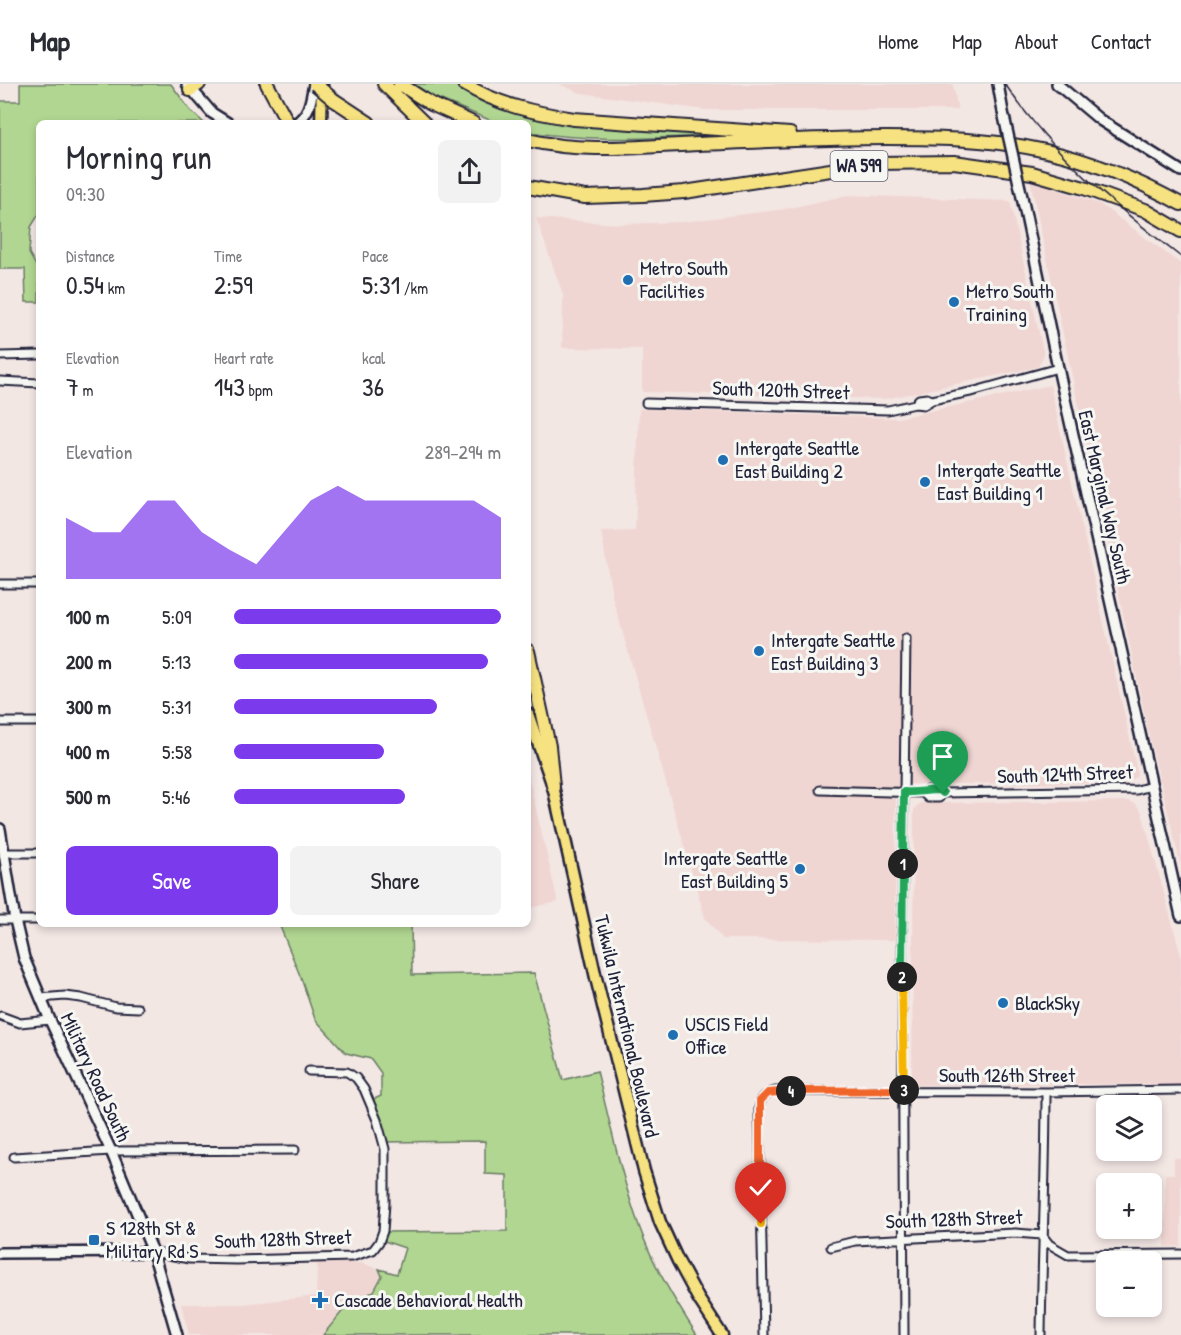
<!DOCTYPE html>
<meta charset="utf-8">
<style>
:root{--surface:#fff;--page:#f2f2f3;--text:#2b2b33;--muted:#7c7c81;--line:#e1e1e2;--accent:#7c3aed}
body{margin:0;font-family:"Patrick Hand",sans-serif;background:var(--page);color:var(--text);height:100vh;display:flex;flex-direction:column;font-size:22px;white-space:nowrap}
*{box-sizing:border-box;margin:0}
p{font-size:20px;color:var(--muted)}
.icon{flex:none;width:33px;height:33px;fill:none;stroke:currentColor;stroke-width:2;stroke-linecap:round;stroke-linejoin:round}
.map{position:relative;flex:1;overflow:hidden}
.sheet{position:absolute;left:36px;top:36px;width:495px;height:807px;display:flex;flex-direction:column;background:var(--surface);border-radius:9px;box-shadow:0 3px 9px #0003}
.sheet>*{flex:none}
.buttons{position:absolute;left:1096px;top:1011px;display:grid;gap:12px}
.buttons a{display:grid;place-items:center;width:66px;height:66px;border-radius:9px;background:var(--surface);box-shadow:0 3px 9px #0003;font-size:30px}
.pin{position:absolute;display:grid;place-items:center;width:51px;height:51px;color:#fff;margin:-62px -26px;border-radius:50% 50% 50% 0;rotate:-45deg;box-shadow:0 0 6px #0007}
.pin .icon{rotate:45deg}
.km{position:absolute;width:30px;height:30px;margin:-15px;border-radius:50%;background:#222;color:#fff;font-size:16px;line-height:30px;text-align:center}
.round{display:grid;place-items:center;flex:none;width:63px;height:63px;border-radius:9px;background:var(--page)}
.head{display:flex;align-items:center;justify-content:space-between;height:102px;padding:0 30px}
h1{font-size:33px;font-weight:600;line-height:45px}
.metrics{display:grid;grid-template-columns:repeat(3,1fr);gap:9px;height:102px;padding:6px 30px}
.metrics div{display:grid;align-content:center}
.metrics b{font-size:26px;font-weight:600}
.metrics small{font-size:16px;font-weight:400}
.metrics p{font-size:16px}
.chart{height:168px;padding:12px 30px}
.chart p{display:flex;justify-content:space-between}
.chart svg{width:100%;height:108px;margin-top:6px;fill:var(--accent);opacity:.7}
.primary-button{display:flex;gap:12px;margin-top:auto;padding:12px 30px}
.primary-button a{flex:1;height:69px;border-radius:9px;background:var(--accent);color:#fff;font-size:24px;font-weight:600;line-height:69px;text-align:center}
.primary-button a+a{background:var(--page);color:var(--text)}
ul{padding:0 30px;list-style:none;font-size:20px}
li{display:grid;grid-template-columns:96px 72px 1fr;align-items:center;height:45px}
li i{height:15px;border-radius:8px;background:var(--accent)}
header{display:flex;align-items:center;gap:36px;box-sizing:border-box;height:84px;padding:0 30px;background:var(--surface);border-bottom:2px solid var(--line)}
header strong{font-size:28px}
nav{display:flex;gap:33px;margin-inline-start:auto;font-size:21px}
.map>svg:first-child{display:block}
.built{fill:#f0d6d3}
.green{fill:#b1d691;stroke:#6a7c66;stroke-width:1.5}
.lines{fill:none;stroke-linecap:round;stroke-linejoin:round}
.minor-casing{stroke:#22223b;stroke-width:11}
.tertiary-casing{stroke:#22223b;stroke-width:14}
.primary-casing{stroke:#22223b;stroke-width:15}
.motorway-casing{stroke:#22223b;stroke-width:16}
.minor{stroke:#f6f6f2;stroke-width:7}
.tertiary{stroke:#f6f6f2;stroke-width:9}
.primary{stroke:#f7e281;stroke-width:10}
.motorway{stroke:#f7e281;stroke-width:12}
.tram{stroke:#22223b;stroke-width:1.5}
.tertiary-bridge-casing{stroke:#22223b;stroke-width:14;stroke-linecap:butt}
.motorway-bridge-casing{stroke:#22223b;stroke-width:16;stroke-linecap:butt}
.tertiary-bridge{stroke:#f6f6f2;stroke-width:9}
.motorway-bridge{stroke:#f7e281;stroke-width:12}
.split-1-casing{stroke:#fff;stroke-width:12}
.split-2-casing{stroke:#fff;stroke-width:12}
.split-3-casing{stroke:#fff;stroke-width:12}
.split-4-casing{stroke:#fff;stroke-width:12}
.split-5-casing{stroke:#fff;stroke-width:12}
.split-6-casing{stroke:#fff;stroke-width:12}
.split-1{stroke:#22a559;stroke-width:8}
.split-2{stroke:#22a559;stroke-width:8}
.split-3{stroke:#f5b400;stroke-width:8}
.split-4{stroke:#f0652b;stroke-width:8}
.split-5{stroke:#f0652b;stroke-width:8}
.split-6{stroke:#f5b400;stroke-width:8}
.poi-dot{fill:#1f6fb2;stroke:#f6f6f2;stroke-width:2}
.labels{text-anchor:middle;stroke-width:6;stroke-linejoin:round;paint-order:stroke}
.shield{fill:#f6f6f2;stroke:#626272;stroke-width:1.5}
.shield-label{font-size:18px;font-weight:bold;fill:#22223b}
.poi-label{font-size:20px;fill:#22223b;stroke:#f6f6f2;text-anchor:start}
.street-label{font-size:20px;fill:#22223b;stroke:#f6f6f2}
</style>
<header>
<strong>Map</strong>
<nav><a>Home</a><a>Map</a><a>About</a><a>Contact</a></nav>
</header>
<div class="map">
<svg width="1181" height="1251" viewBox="0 0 1181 1251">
<rect width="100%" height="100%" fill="#f3e7e4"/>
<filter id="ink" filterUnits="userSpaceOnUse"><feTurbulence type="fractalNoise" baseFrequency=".0167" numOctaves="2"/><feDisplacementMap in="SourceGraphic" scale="12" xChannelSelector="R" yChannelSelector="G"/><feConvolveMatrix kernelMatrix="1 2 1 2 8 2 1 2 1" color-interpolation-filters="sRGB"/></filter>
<g filter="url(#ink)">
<path class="built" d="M559,0h394l5,26h-253l-125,-17z
M1030,96l70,24 81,60v602l-31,-126z
M848,111l162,6 34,154 -6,12 -153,32 -243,-7v-43l-80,-1 1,-53 -27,-77 84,6 62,-2 103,-13z
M1050,301l87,385v6l-4,3 -14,4 -212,1 -11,15 -1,141 -172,-1 -18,-21 -93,-322 -11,-65 34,-1 4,-121 259,9z
M528,691l30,127 -28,6h-2z
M1129,717l7,3 6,8 39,143v131h-23l-3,-2 -240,1 -3,-5 2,-271 6,-6z
M1174,1074h7v88l-16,1v-73h9z
M317,1179h45l17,6 3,7 -8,15 -29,17 -22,27h-134l-8,-31h61l74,-8z"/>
<path class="green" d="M20,0h151l19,26 14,13h-165v91l-8,13 -2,26 10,18v31h-13l-1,-33h-25v-168h20z
M413,0h40l48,23 42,12 171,17c-62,2 -123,6 -184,-4h-2v-9h-31l-63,-26z
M279,840h132l1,51 122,-2 29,107 34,-9c13,52 24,105 42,155 14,39 36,75 58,109h-374l22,-27 29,-17 8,-15 -3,-7 18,5 8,-26 -24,-8 2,-8 124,-1v-56l-22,-1v-33l-102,1 -13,-41 11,-5v-23l-10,-14 -25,-6 -31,-34 -14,-41z"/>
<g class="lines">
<g class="minor-casing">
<path id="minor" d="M0,272l39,-1
M0,297l39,2
M646,319l242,7 27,-6 9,1 8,-5 43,-9 83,-23
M915,320l4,-5 8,-1 5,2
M0,500h39
M0,638h39
M820,706l103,3 4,-3h13l3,3 194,-3 14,-4
M923,709l5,5h11l4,-5
M4,769h35
M0,836h39
M40,914l25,-2 16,2 35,9 22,1
M1,932l19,7 30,-3
M14,1073l97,-6 184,-1
M831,1163l24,-6 160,-8 27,2 7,9 19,11 113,-1
M153,1168l36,7 48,1 115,-3 21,-7 6,-8 4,-11 2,-28v-54l-8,-29 -13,-31 -8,-11 -9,-6 -38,-1
M764,1251l-5,-226c1,-10 5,-15 16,-18l271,1 135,-2
M904,1251l-2,-383 4,-314
M1041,1251c1,-81 5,-162 5,-243"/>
</g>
<g class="tertiary-casing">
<path id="tertiary" d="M187,0l25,29 16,10
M998,0l5,28
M1057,0l43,36 81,51
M296,39c14,-9 15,-24 18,-39
M1022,113l36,171 123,548
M0,745l15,91 9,38 26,62 61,131 42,101 24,83
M0,1169l153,-1"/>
</g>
<g class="primary-casing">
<path id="primary" d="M321,39l1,-39
M528,630l25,72 43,192 48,193 16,51 18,39 20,37 24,37"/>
</g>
<g class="motorway-casing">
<path id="motorway" d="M267,0l21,39
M384,0l40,39
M400,0l31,20 42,19
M464,0c34,21 71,29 110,35l216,15
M190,6l9,-6
M334,16l35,23
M528,56c56,14 116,6 172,4 63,-3 125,-6 187,-6 54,0 106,1 159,13 46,10 93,30 135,53
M528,103l57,10 58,-2 41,-3 193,-29 77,-1 78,11 52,15 61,22 36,21
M528,567l21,95 4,40"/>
</g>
<use href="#minor" class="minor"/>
<use href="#tertiary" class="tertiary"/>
<use href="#primary" class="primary"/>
<use href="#motorway" class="motorway"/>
<path class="tram" d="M1005,0c47,70 110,122 176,173"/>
<g class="tertiary-bridge-casing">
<path id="tertiary-bridge" d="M1003,28l19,85"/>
</g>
<g class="motorway-bridge-casing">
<path id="motorway-bridge" d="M315,0l19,16"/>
</g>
<use href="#tertiary-bridge" class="tertiary-bridge"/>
<use href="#motorway-bridge" class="motorway-bridge"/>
</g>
</g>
<g class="lines" filter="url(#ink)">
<g class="split-1-casing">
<path id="split-1" d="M903,780l1,-72c13,1 23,-2 36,-2l3,3"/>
</g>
<g class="split-2-casing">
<path id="split-2" d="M902,893l1,-113"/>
</g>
<g class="split-3-casing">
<path id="split-3" d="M902,893l2,113"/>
</g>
<g class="split-4-casing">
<path id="split-4" d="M791,1007l113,-1"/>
</g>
<g class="split-5-casing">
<path id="split-5" d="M760,1095v-78l8,-8 23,-2"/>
</g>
<g class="split-6-casing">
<path id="split-6" d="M760,1095l1,45"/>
</g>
<use href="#split-1" class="split-1"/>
<use href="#split-2" class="split-2"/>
<use href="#split-3" class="split-3"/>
<use href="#split-4" class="split-4"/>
<use href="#split-5" class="split-5"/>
<use href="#split-6" class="split-6"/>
</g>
<g class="poi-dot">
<circle cx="628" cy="196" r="6"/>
<circle cx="954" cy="218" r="6"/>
<circle cx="723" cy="376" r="6"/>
<circle cx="925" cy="398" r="6"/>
<circle cx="759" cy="567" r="6"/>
<circle cx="800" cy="785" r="6"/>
<circle cx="1003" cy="919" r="6"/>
<circle cx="673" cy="951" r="6"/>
<rect x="88" y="1150" width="12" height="12" rx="3"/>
<path d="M317 1207h6v6h6v6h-6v6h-6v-6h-6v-6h6z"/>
</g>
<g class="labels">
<rect class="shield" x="830.5" y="67" width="57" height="30" rx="4.5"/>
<g class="shield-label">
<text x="859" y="88">WA 599</text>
</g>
<g class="poi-label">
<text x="640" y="191">Metro South<tspan x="640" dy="23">Facilities</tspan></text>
<text x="966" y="214">Metro South<tspan x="966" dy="23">Training</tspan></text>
<text x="735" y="371">Intergate Seattle<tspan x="735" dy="23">East Building 2</tspan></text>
<text x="937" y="393">Intergate Seattle<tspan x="937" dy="23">East Building 1</tspan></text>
<text x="771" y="563">Intergate Seattle<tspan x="771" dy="23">East Building 3</tspan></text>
<text x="788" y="781" text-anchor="end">Intergate Seattle<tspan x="788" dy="23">East Building 5</tspan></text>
<text x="1015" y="926">BlackSky</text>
<text x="685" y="947">USCIS Field<tspan x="685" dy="23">Office</tspan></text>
<text x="106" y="1151">S 128th St &amp;<tspan x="106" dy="23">Military Rd S</tspan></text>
<text x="334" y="1223">Cascade Behavioral Health</text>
</g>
<g class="street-label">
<text transform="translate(781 306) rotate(2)" y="7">South 120th Street</text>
<text transform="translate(1105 413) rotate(77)" y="7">East Marginal Way South</text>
<text transform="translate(1065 690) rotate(-2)" y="7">South 124th Street</text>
<text transform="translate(627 942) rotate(77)" y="7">Tukwila International Boulevard</text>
<text x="1007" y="998">South 126th Street</text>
<text transform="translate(96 993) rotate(65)" y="7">Military Road South</text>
<text transform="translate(954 1135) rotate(-2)" y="7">South 128th Street</text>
<text transform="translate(283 1155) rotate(-2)" y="7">South 128th Street</text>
</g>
</g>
</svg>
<div class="buttons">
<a><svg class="icon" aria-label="layers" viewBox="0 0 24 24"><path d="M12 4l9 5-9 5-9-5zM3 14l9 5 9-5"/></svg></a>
<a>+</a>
<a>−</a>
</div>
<div class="pin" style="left:943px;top:709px;background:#1e9e55"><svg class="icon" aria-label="arrive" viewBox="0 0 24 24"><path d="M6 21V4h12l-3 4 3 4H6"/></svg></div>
<div class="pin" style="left:761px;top:1140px;background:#d93025"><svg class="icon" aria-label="check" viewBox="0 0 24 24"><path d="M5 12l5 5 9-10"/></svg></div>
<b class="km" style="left:903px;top:780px">1</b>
<b class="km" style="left:902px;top:893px">2</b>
<b class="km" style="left:904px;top:1006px">3</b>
<b class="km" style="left:791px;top:1007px">4</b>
<section class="sheet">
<div class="head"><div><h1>Morning run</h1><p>09:30</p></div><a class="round"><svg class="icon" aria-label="share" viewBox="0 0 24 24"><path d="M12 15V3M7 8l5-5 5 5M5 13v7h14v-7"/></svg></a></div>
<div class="metrics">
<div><p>Distance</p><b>0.54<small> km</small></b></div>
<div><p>Time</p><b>2:59</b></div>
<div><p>Pace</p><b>5:31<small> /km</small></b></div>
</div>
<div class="metrics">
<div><p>Elevation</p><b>7<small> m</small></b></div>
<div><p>Heart rate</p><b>143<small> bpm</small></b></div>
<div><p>kcal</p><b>36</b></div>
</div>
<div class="chart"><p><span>Elevation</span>289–294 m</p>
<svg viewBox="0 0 160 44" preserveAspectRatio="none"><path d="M0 44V19L10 25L20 25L30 12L40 12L50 25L60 32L70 38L80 25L90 12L100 6L110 12L120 12L130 12L140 12L150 12L160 19V44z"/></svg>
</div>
<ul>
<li><b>100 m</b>5:09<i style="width:100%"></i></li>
<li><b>200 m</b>5:13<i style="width:95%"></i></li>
<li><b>300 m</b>5:31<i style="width:76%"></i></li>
<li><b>400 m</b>5:58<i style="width:56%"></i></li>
<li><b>500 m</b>5:46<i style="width:64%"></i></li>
</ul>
<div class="primary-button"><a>Save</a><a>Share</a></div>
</section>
</div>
